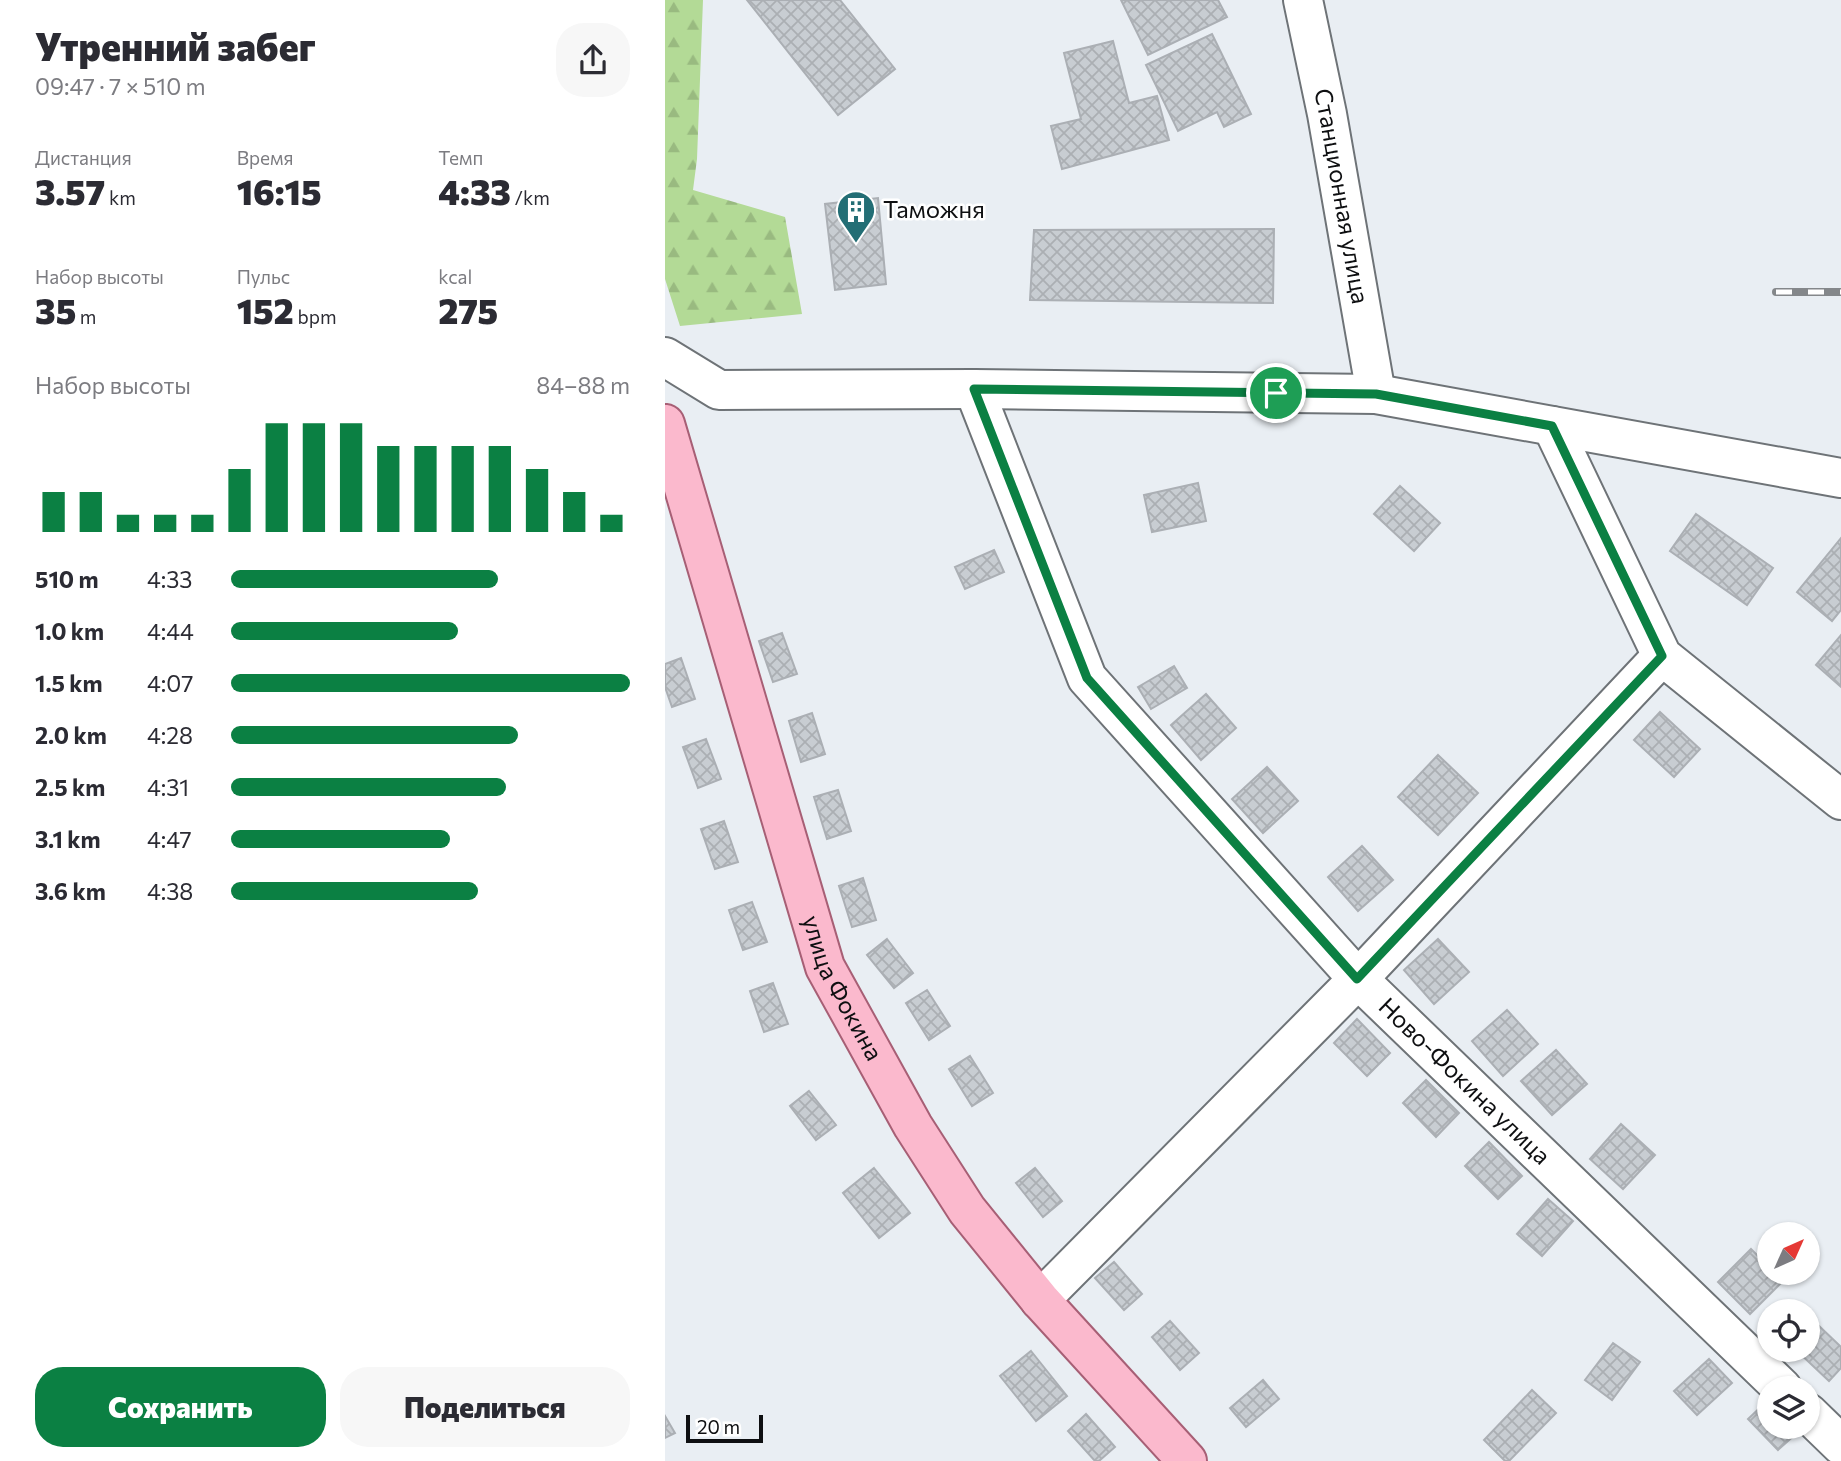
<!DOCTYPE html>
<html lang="ru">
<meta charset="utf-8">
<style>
:root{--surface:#fff;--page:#f7f7f7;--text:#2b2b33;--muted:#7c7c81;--accent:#0b8043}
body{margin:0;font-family:Commissioner,sans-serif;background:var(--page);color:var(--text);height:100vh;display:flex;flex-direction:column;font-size:26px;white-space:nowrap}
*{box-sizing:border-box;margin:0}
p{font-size:23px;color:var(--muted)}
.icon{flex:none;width:38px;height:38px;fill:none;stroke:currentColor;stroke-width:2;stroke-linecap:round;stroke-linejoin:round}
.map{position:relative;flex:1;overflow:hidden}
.side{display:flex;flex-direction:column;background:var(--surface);width:665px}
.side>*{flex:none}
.needle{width:46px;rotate:45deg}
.controls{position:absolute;left:1092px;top:1222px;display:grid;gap:14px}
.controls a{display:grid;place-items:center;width:63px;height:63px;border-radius:50%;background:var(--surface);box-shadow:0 2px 5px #0004;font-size:35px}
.scale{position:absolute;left:21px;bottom:18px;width:77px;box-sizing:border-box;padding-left:7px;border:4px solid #0e0f11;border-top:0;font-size:19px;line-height:24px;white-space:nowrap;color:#0e0f11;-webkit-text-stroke:5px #fff;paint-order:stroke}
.pin{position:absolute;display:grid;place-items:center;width:60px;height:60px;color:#fff;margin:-30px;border:4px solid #fff;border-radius:50%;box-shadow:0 2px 7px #0007}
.round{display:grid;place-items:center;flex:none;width:74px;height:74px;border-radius:28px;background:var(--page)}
.overview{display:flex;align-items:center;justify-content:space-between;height:119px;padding:0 35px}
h1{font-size:38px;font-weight:800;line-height:52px}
.stats{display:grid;grid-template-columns:repeat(3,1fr);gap:10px;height:119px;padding:7px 35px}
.stats div{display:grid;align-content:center}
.stats b{font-size:35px;font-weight:800}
.stats small{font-size:19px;font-weight:400}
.stats p{font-size:19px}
.chart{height:196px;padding:14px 35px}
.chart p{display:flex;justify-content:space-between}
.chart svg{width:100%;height:126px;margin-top:7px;stroke:var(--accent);stroke-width:6}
.action{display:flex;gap:14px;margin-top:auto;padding:14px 35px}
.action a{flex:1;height:80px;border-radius:28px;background:var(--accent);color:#fff;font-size:28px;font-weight:800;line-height:80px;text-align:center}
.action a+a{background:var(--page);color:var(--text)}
ul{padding:0 35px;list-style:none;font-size:23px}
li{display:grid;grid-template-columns:112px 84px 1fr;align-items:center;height:52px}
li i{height:18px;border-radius:9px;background:var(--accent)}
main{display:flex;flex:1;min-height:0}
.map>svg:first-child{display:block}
.forest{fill:url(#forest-firs)}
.building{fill:url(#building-cross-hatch);stroke:#abafb4;stroke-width:2}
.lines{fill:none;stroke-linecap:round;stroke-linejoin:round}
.minor-casing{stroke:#6e7377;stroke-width:42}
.major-casing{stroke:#a75f75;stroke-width:42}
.minor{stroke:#fff;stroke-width:38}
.major{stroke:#fbb9cd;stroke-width:38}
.rail-casing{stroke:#84878a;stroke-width:8}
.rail{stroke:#fff;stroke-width:5;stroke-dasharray:16;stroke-linecap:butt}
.route-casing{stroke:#fff;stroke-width:14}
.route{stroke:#0b8043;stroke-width:9}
.labels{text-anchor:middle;stroke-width:5;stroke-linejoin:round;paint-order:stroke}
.street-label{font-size:24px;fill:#0e0f11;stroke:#fff}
.poi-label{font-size:24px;fill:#0e0f11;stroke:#fff;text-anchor:start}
</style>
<main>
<section class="side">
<div class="overview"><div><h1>Утренний забег</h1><p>09:47 · 7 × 510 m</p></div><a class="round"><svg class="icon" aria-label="share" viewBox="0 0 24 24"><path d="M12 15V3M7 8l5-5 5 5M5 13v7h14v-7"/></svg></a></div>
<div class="stats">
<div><p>Дистанция</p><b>3.57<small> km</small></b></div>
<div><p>Время</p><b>16:15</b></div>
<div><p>Темп</p><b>4:33<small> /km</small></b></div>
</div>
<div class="stats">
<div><p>Набор высоты</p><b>35<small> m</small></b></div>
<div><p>Пульс</p><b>152<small> bpm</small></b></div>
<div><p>kcal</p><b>275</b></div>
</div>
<div class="chart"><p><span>Набор высоты</span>84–88 m</p>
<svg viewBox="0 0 160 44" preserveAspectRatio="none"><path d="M5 44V30M15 44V30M25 44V38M35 44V38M45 44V38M55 44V22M65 44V6M75 44V6M85 44V6M95 44V14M105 44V14M115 44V14M125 44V14M135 44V22M145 44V30M155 44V38"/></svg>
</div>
<ul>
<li><b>510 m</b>4:33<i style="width:67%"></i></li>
<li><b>1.0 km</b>4:44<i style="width:57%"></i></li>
<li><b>1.5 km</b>4:07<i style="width:100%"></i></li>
<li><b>2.0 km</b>4:28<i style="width:72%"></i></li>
<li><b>2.5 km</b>4:31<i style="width:69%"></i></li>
<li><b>3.1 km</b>4:47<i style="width:55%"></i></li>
<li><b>3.6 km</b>4:38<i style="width:62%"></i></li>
</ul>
<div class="action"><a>Сохранить</a><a>Поделиться</a></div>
</section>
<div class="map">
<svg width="1176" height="1461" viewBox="0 0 1176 1461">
<defs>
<pattern id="forest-firs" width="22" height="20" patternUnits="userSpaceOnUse" patternTransform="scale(1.75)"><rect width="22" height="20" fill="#b3da96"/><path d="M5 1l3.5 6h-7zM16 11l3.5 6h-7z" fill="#99ba80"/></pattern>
<pattern id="building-cross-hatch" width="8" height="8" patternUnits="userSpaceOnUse" patternTransform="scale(1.75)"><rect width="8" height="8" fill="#c8cdd2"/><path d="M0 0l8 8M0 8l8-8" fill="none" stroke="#abafb3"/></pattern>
</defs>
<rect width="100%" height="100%" fill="#e9eef3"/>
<path class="forest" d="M0,0h38l-6,159 -4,31 92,27 17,97 -122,12 -15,-47z"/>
<path class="building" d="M82,0h93l55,69 -57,46z
M456,0h97l9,17 -79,38z
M547,34l39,80 -27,13 -7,-15 -39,19 -32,-66z
M448,41l16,62 28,-7 12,44 -107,29 -11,-43 30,-7 -17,-66z
M213,198l8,86 -51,6 -10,-86z
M609,229l-1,74 -243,-3 4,-70z
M533,483l8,38 -54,11 -8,-37z
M735,486l40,37 -26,28 -40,-37z
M1031,514l77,54 -26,37 -77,-54z
M1176,538v72l-9,11 -35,-29z
M329,550l10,22 -39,17 -10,-22z
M117,633l15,41 -24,8 -14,-41z
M1176,635v52l-25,-22z
M16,658l14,41 -23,8 -7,-20v-23z
M509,666l13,22 -36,21 -13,-22z
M541,694l30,34 -35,32 -30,-35z
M995,712l40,37 -26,28 -40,-37z
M147,713l13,41 -24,8 -12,-41z
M41,739l15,40 -23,9 -15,-41z
M773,755l40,38 -40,42 -40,-38z
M602,767l31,34 -35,32 -31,-34z
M173,790l13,41 -24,8 -13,-42z
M59,821l14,41 -23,7 -14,-40z
M697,846l31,34 -35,31 -30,-34z
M198,878l13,42 -24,7 -13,-41z
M87,902l15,40 -24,8 -14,-40z
M222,939l26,34 -19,15 -27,-33z
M773,939l31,33 -35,32 -30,-34z
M108,983l15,41 -24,8 -14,-41z
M262,990l23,36 -21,14 -23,-37z
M842,1010l31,34 -35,32 -31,-35z
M692,1019l33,34 -23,23 -33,-33z
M891,1050l31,34 -35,31 -31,-34z
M305,1056l23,37 -21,13 -23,-37z
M761,1080l33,33 -23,24 -33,-34z
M144,1091l27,34 -20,15 -26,-34z
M956,1124l34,31 -32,34 -33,-30z
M824,1142l33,34 -24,23 -33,-33z
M209,1168l36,45 -31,25 -36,-45z
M370,1168l27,33 -19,16 -27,-34z
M883,1199l25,22 -31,35 -25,-22z
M1086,1249l18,18v5h6l8,9 -33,33 -32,-32z
M449,1262l28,32 -18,16 -29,-32z
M505,1321l29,32 -19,17 -28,-33z
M1152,1324l24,23v21l-12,13 -34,-32h13v-14z
M948,1343l27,19 -28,38 -27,-20z
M366,1351l36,45 -31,25 -36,-45z
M1044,1359l23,24 -35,32 -23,-24z
M598,1380l16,19 -33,28 -16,-19z
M867,1390l24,23 -47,48h-4l-21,-21z
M1101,1402l3,3v21h20l7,8 -18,16 -30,-31z
M421,1414l29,33 -16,14h-4l-27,-30z
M0,1416l10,17 -10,5z"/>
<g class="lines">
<g class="minor-casing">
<g id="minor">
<path id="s1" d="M638,0l24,114 49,280"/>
<path d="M0,357l54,33 255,-1 402,5 465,84"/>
<path id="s2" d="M309,389l113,289 271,301 424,409"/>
<path d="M887,426l110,230 179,144"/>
<path d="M375,1300l318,-321 304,-323"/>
<path d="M1143,1413l33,32"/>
</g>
</g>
<g class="major-casing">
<g id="major">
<path id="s3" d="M0,424l160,543 88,159 54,84 73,90 147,161"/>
</g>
</g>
<use href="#minor" class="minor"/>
<use href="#major" class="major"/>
<g class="rail-casing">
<path id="rail" d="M1111,292h65"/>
</g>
<use href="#rail" class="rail"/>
</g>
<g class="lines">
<g class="route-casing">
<path id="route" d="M309,389l402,5 176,32 110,230 -305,323 -270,-301z"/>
</g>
<use href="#route" class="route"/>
</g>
<defs>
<g id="building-pin" transform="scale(2.0125)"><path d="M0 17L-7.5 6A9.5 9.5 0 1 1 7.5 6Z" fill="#236e75" stroke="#fff"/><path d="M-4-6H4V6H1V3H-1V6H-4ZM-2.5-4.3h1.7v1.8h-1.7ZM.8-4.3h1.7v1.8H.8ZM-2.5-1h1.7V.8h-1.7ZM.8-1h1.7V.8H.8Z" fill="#fff"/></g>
</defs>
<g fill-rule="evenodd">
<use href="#building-pin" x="191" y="210"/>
</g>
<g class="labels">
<g class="street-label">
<text dy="8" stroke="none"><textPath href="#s1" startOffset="200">Станционная улица</textPath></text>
<text dy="8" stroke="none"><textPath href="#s3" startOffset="592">улица Фокина</textPath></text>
<text dy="8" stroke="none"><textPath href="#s2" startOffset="863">Ново-Фокина улица</textPath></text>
</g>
<g class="poi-label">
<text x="218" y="218">Таможня</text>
</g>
</g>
</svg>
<div class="controls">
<a><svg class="needle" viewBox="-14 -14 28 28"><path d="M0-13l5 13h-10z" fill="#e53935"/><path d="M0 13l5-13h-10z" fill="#7c7c81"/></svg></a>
<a><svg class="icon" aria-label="locate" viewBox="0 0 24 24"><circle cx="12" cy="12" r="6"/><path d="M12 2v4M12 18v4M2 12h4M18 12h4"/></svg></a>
<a><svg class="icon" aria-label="layers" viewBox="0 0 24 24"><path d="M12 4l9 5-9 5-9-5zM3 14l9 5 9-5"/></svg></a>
</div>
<div class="scale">20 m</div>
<div class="pin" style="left:611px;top:393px;background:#1e9e55"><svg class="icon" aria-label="arrive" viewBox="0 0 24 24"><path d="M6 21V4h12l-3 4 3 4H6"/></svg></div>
</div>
</main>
